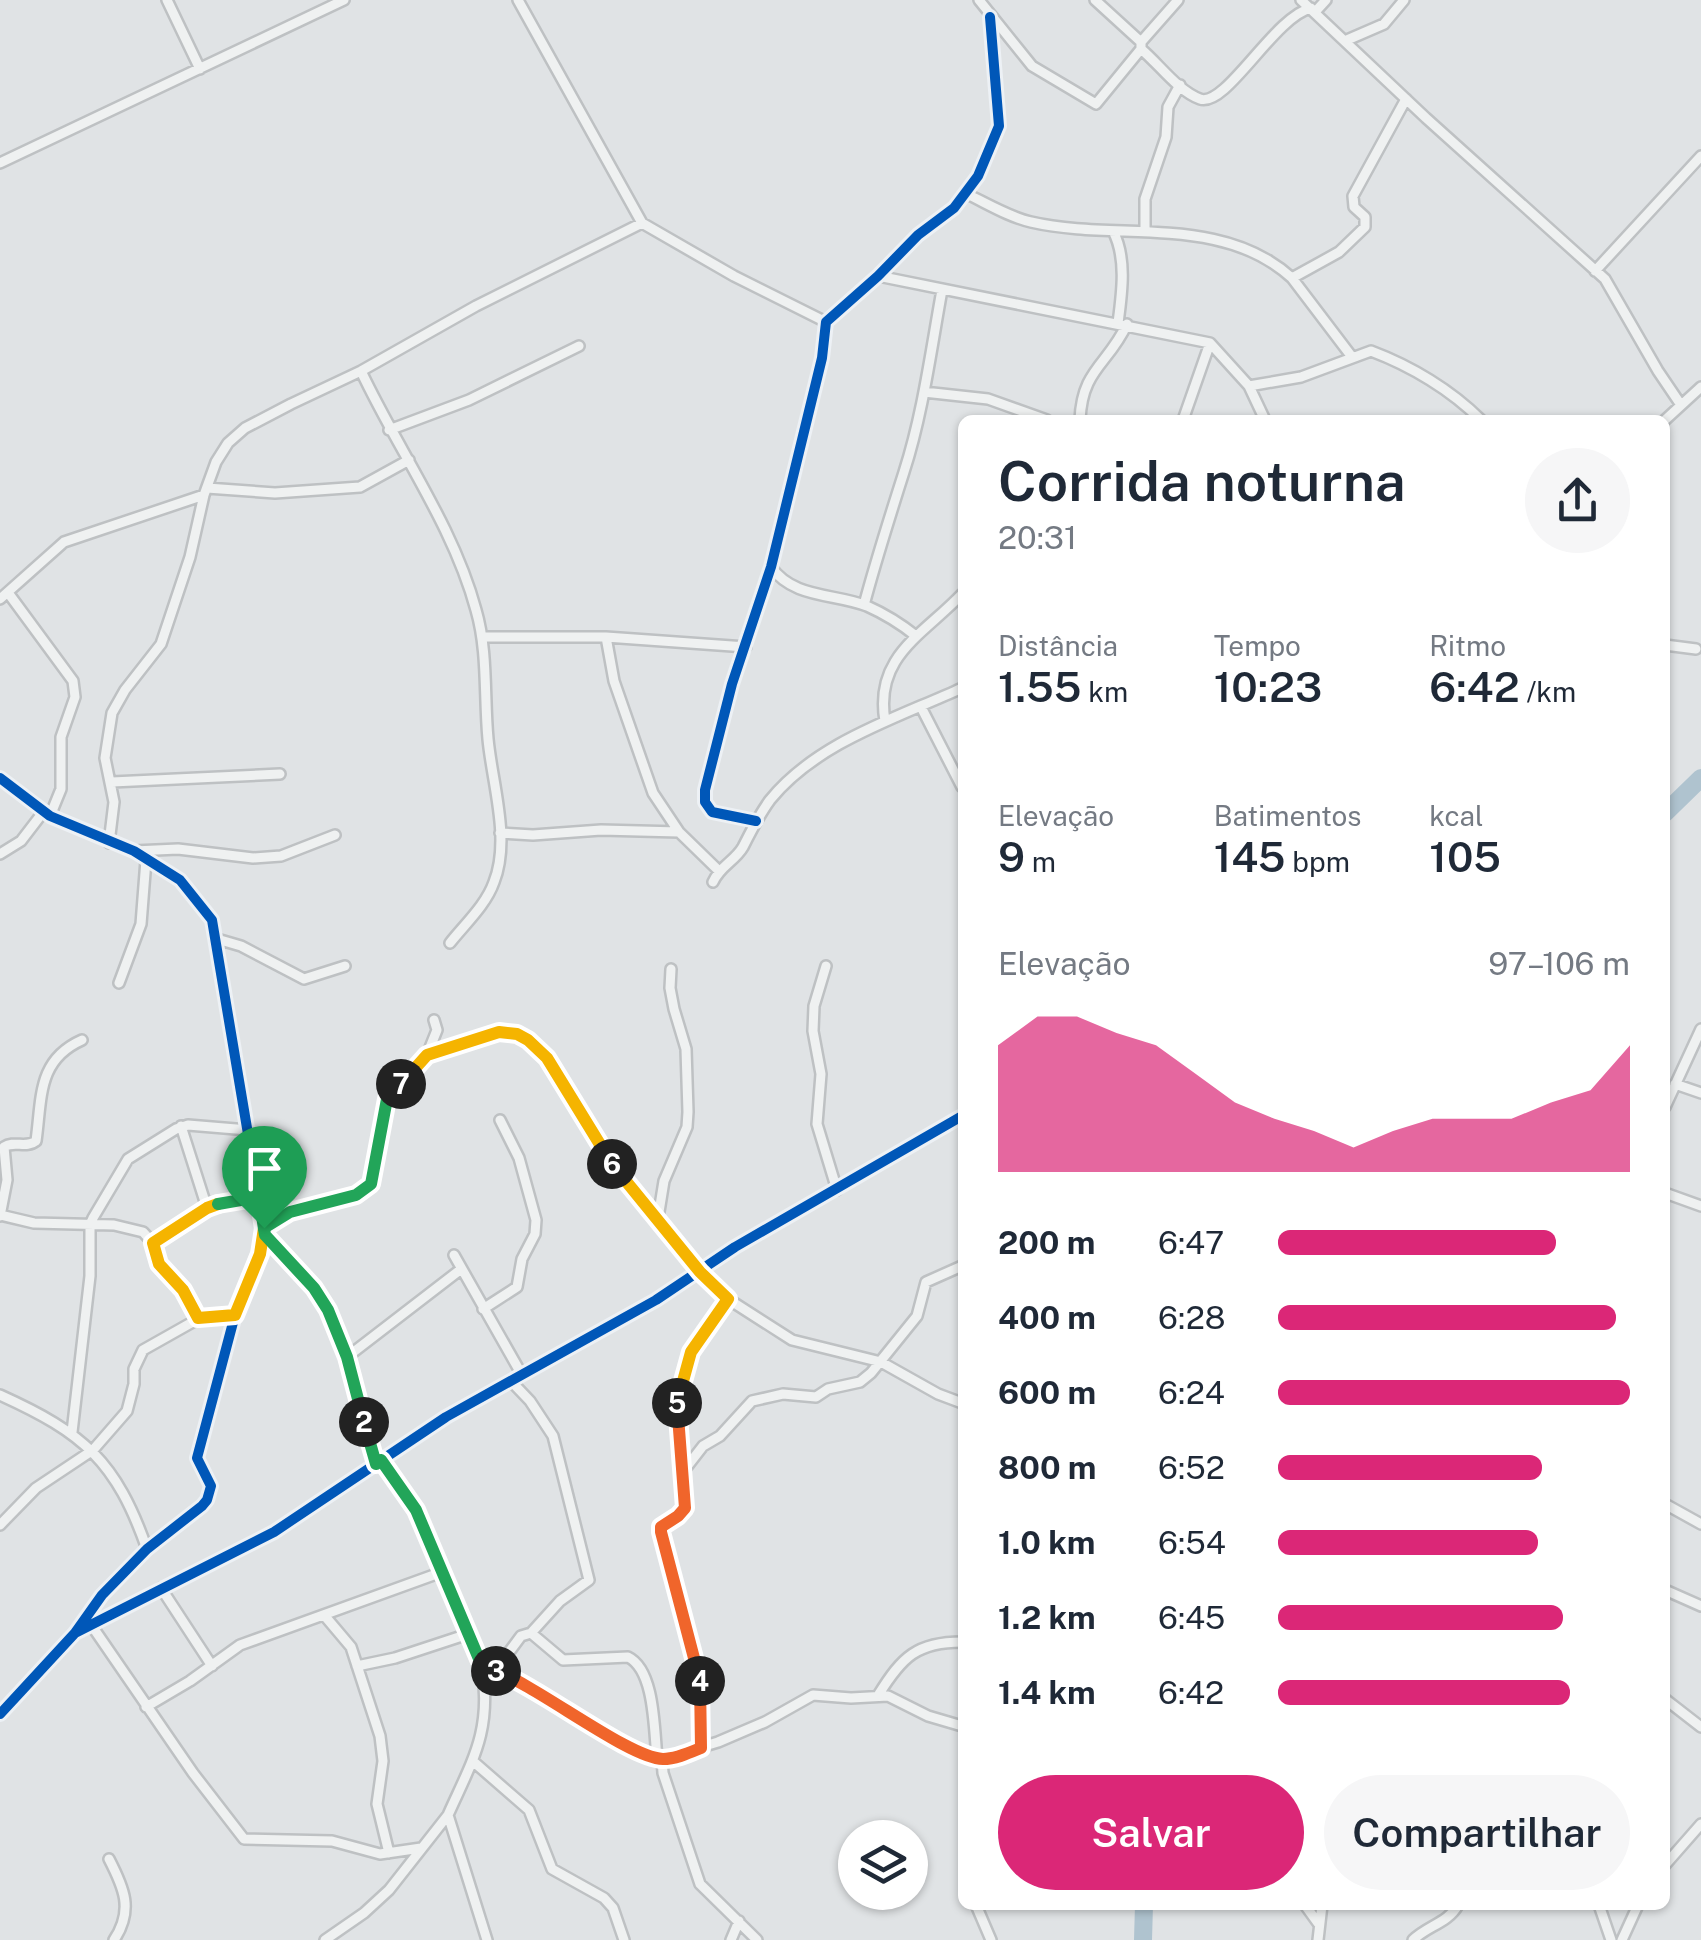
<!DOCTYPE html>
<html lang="pt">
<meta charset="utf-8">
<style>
:root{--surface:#fff;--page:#f6f6f7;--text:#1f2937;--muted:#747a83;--accent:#db2777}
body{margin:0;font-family:"Public Sans",sans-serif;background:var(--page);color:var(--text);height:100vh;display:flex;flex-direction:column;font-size:38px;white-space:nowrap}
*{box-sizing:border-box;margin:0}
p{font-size:32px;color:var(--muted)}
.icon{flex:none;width:55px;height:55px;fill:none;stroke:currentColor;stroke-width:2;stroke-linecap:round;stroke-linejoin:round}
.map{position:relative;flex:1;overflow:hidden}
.sheet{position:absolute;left:958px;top:415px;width:712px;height:1495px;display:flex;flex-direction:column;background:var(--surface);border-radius:15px;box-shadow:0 2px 8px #0004}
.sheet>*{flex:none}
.fabs{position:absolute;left:838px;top:1820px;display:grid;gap:20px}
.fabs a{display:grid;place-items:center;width:90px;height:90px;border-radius:50%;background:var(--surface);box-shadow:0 2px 8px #0004;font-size:50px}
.pin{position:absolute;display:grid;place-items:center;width:85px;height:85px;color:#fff;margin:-102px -42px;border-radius:50% 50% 50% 0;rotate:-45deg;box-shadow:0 0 10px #0007}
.pin .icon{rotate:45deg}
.km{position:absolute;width:50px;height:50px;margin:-25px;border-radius:50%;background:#222;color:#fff;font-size:28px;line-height:50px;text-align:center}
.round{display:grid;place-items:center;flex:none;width:105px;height:105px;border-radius:52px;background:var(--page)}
.headline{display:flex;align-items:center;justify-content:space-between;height:170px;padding:0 40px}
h1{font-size:55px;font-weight:600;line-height:75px}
.metrics{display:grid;grid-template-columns:repeat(3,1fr);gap:15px;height:170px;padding:10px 40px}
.metrics div{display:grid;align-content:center}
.metrics b{font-size:42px;font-weight:600}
.metrics small{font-size:28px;font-weight:400}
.metrics p{font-size:28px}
.chart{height:280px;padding:20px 40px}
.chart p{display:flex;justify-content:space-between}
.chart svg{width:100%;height:180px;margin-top:10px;fill:var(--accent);opacity:.7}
.primary-button{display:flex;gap:20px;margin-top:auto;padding:20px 40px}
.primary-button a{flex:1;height:115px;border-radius:60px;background:var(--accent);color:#fff;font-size:40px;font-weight:600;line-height:115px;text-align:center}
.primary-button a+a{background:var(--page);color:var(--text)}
ul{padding:0 40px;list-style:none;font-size:32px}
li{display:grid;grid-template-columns:160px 120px 1fr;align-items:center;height:75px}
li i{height:25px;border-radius:12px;background:var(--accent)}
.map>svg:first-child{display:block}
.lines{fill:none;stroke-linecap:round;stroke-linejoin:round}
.river{stroke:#afc3cf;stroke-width:18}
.street-casing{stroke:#bec1c3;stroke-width:14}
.street{stroke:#eff1f1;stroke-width:9}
.cycleway-casing{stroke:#edf1f5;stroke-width:16}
.cycleway{stroke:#0057b8;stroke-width:10}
.split-1-casing{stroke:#fff;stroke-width:20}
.split-2-casing{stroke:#fff;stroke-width:20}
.split-3-casing{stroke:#fff;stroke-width:20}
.split-4-casing{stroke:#fff;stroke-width:20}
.split-5-casing{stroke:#fff;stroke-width:20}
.split-6-casing{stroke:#fff;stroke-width:20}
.split-7-casing{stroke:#fff;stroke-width:20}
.split-8-casing{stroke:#fff;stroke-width:20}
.split-1{stroke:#f5b400;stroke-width:12}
.split-2{stroke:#22a559;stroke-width:12}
.split-3{stroke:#22a559;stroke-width:12}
.split-4{stroke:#f0652b;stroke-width:12}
.split-5{stroke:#f0652b;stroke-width:12}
.split-6{stroke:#f5b400;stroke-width:12}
.split-7{stroke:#f5b400;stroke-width:12}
.split-8{stroke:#22a559;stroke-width:12}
</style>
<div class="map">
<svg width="1701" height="1940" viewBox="0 0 1701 1940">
<rect width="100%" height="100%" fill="#e0e3e5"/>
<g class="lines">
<path class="river" d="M1665,813l36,-35
M1143,1940l1,-35"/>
<g class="street-casing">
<path id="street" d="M167,0l33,69
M518,0l124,223 92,53 92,46
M979,0l53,66 64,38 45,-55v-7l-46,-42
M1301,0l125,118 179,161 53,92 23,34
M1315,12l11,-12
M1347,40l37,-16 20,-24
M1141,42l37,-42
M1141,49c18,15 37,42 59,50 26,9 74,-82 111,-91
M0,163l344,-163
M967,194c21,10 42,23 64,28 87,20 190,-9 261,56l60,79
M1145,230v-31l21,-62 2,-30 12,-22
M1113,231c14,27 9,62 5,92
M1595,271l106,-115
M878,276l332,67 39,43 16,34
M1292,278l47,-26 26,-25v-10l-11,-10 -1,-11 53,-97
M361,371c37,79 92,154 115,239 12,41 8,86 12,129 4,44 23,100 6,143 -8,23 -29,42 -44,61
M1249,386l52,-9 70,-26c40,15 80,39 110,69
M924,392l64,7 59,21
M1080,420c2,-51 28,-55 47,-96
M1183,420l27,-77
M1665,420l36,-33
M389,430l80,-30 110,-54
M207,488l68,5 85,-6 49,-27
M771,567c23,32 63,26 96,39 18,8 34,18 49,30
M9,594l64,87 2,16 -14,40v52l-11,27
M0,599l64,-57 140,-47
M864,605c12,-45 26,-89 40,-133 19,-59 27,-122 38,-182
M482,637h124l140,10
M606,637l8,44 39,112 26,39 39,38
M1665,645l31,4
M921,707l41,80
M885,721c-11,-65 38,-86 77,-127
M0,778l50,38 84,35 46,29 32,40 53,315 -30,80 -38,143 14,28 -4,14 -5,6 -55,43 -45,46 -27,38 -75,81
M112,782l168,-8
M756,821l-44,-9 -7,-10v-12l27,-106 39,-117 51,-209 4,-36 52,-46 40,-41 36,-27 24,-32 21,-50 -9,-109
M500,833l33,2 68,-5 78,2
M109,843l5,-41 -9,-44 7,-45 13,-23 36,-46 29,-87 14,-62 12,-33 12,-19 17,-15 46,-24 70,-33 115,-65 166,-83
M134,851l44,-2 75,9 28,-2 54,-21
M0,854l21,-13 23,-30
M713,882c7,-16 22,-21 30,-35 8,-16 16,-32 27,-47 47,-58 127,-82 192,-112
M217,939l24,7 63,33 41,-13
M826,966l-12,40 -1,25 8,43 -4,50 20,66
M119,983l22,-59 5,-64
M427,1055l72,-23 29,7 32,38 54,89 86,106 28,27 64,41 89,22 57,32 24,9
M1675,1084l26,9
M1665,1107l36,-78
M181,1126l26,82
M1665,1193l36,13
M0,1215l34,8 80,2 29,7 10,11 6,21 24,26 15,29
M0,1216l7,-36 -3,-33c10,-7 22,2 32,-6 6,-43 1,-81 46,-101
M658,1218l6,-37 23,-54 1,-15 -2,-63 -12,-40 -4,-21 1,-19
M264,1228l25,-16 67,-17 15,-11 16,-85 40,-44 10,-25 -3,-10
M265,1235l58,64 24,58 29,107
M153,1243l54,-35 52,-11
M454,1255l68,120
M483,1309l34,-22 5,-28 13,-25 1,-14 -17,-62 -19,-38
M347,1357l113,-87
M0,1395c84,38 116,66 147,154
M72,1432l18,-156v-51l3,-7 35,-59 48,-30 12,-4 60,5
M381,1460l35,50 66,156c10,65 -9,93 -34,149l39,125
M682,1473l21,-27 17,-10 32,-35 31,-7 33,3 12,-8 32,-7 11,-9 46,-57 9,-34 36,-16
M1665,1504l36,20
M0,1525l36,-37 57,-38 34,-39 7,-27v-15l9,-19 55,-31 37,-4
M161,1588l51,78
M1665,1590l36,16
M324,1615l27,32 29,89 3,25 -6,43 12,49
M92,1626l101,147 51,66 88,2 48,13 41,-6
M76,1633l198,-101 172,-115 210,-117 79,-53 227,-131
M531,1633l32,27 65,-3c27,13 26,73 29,101
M357,1666l38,-8 73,-24
M482,1666l34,12 121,73 25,8 56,-17 47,-20 48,-27 38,3 37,-2 40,20 34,10
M495,1671l26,-35 10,-3 29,-32 29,-21 -36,-144 -23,-35 -19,-20
M879,1694c23,-37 38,-52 83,-52
M1665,1699l36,28
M146,1707l44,-26 50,-36 202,-73
M701,1748l-2,-71 -38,-145v-5l24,-19 -8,-100 3,-16 11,-40 37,-53
M662,1759l1,14 37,111 57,56
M475,1763l54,47 23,59 52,29 9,10 11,32
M109,1859c15,29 25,51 5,81
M1665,1865l36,-41
M976,1905l15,35
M1305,1905l13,18
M1599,1905l12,35
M325,1940l39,-27 25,-23 59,-75
M731,1940l8,-19
M1318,1940l4,-35
M1413,1940c14,-14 35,-17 45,-35
M1622,1940l16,-35"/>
</g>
<use href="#street" class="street"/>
<g class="cycleway-casing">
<path id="cycleway" d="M0,778l50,38 84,35 46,29 32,40 53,315 -30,80 -38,143 14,28 -4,14 -5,6 -55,43 -45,46 -27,38 -75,81
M756,821l-44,-9 -7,-10v-12l27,-106 39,-117 51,-209 4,-36 52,-46 40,-41 36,-27 24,-32 21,-50 -9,-109
M75,1633l199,-101 172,-115 210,-117 79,-53 227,-131"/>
</g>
<use href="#cycleway" class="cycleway"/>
</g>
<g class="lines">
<g class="split-1-casing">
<path id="split-1" d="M218,1204l-11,4 -54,35 6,21 24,26 15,28 37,-3 25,-61 4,-26"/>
</g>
<g class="split-2-casing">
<path id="split-2" d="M218,1204l41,-7 6,38 49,53 14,22 19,47 17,65"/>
</g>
<g class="split-3-casing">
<path id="split-3" d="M364,1422l12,42 5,-4 35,50 66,156 14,5"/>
</g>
<g class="split-4-casing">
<path id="split-4" d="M496,1671c43,16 133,87 167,88 13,0 26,-6 38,-11l-1,-67"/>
</g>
<g class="split-5-casing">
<path id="split-5" d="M677,1403l8,105 -7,8 -17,11v5l39,149"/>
</g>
<g class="split-6-casing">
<path id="split-6" d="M612,1164l88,108 28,27 -37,53 -14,51"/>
</g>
<g class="split-7-casing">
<path id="split-7" d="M401,1084l26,-29 72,-23 18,2 11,6 19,18 65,106"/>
</g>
<g class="split-8-casing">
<path id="split-8" d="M264,1228l26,-16 66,-17 15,-11 16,-85 14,-15"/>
</g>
<use href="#split-1" class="split-1"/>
<use href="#split-2" class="split-2"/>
<use href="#split-3" class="split-3"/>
<use href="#split-4" class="split-4"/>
<use href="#split-5" class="split-5"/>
<use href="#split-6" class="split-6"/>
<use href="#split-7" class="split-7"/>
<use href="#split-8" class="split-8"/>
</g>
</svg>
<div class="fabs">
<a><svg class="icon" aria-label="layers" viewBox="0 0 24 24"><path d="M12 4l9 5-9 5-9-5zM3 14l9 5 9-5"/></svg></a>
</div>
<div class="pin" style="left:264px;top:1228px;background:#1e9e55"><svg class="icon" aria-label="arrive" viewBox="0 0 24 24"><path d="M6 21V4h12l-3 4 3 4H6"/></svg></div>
<b class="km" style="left:364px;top:1422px">2</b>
<b class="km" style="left:496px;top:1671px">3</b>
<b class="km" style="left:700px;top:1681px">4</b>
<b class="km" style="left:677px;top:1403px">5</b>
<b class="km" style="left:612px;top:1164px">6</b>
<b class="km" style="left:401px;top:1084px">7</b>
<section class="sheet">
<div class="headline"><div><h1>Corrida noturna</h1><p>20:31</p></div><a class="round"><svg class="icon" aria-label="share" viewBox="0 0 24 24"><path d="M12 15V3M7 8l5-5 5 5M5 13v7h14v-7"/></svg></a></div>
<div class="metrics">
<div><p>Distância</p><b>1.55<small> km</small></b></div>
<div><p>Tempo</p><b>10:23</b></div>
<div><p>Ritmo</p><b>6:42<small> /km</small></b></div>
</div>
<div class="metrics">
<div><p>Elevação</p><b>9<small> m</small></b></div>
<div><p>Batimentos</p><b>145<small> bpm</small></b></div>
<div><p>kcal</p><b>105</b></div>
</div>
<div class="chart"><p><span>Elevação</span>97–106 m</p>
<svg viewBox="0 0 160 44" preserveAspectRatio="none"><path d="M0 44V13L10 6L20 6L30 10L40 13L50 20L60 27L70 31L80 34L90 38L100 34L110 31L120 31L130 31L140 27L150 24L160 13V44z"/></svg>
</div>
<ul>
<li><b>200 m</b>6:47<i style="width:79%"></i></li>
<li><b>400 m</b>6:28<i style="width:96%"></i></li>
<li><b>600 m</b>6:24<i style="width:100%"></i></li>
<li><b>800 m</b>6:52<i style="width:75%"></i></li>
<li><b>1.0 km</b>6:54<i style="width:74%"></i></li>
<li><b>1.2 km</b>6:45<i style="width:81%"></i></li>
<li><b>1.4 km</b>6:42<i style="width:83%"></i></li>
</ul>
<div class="primary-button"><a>Salvar</a><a>Compartilhar</a></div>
</section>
</div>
